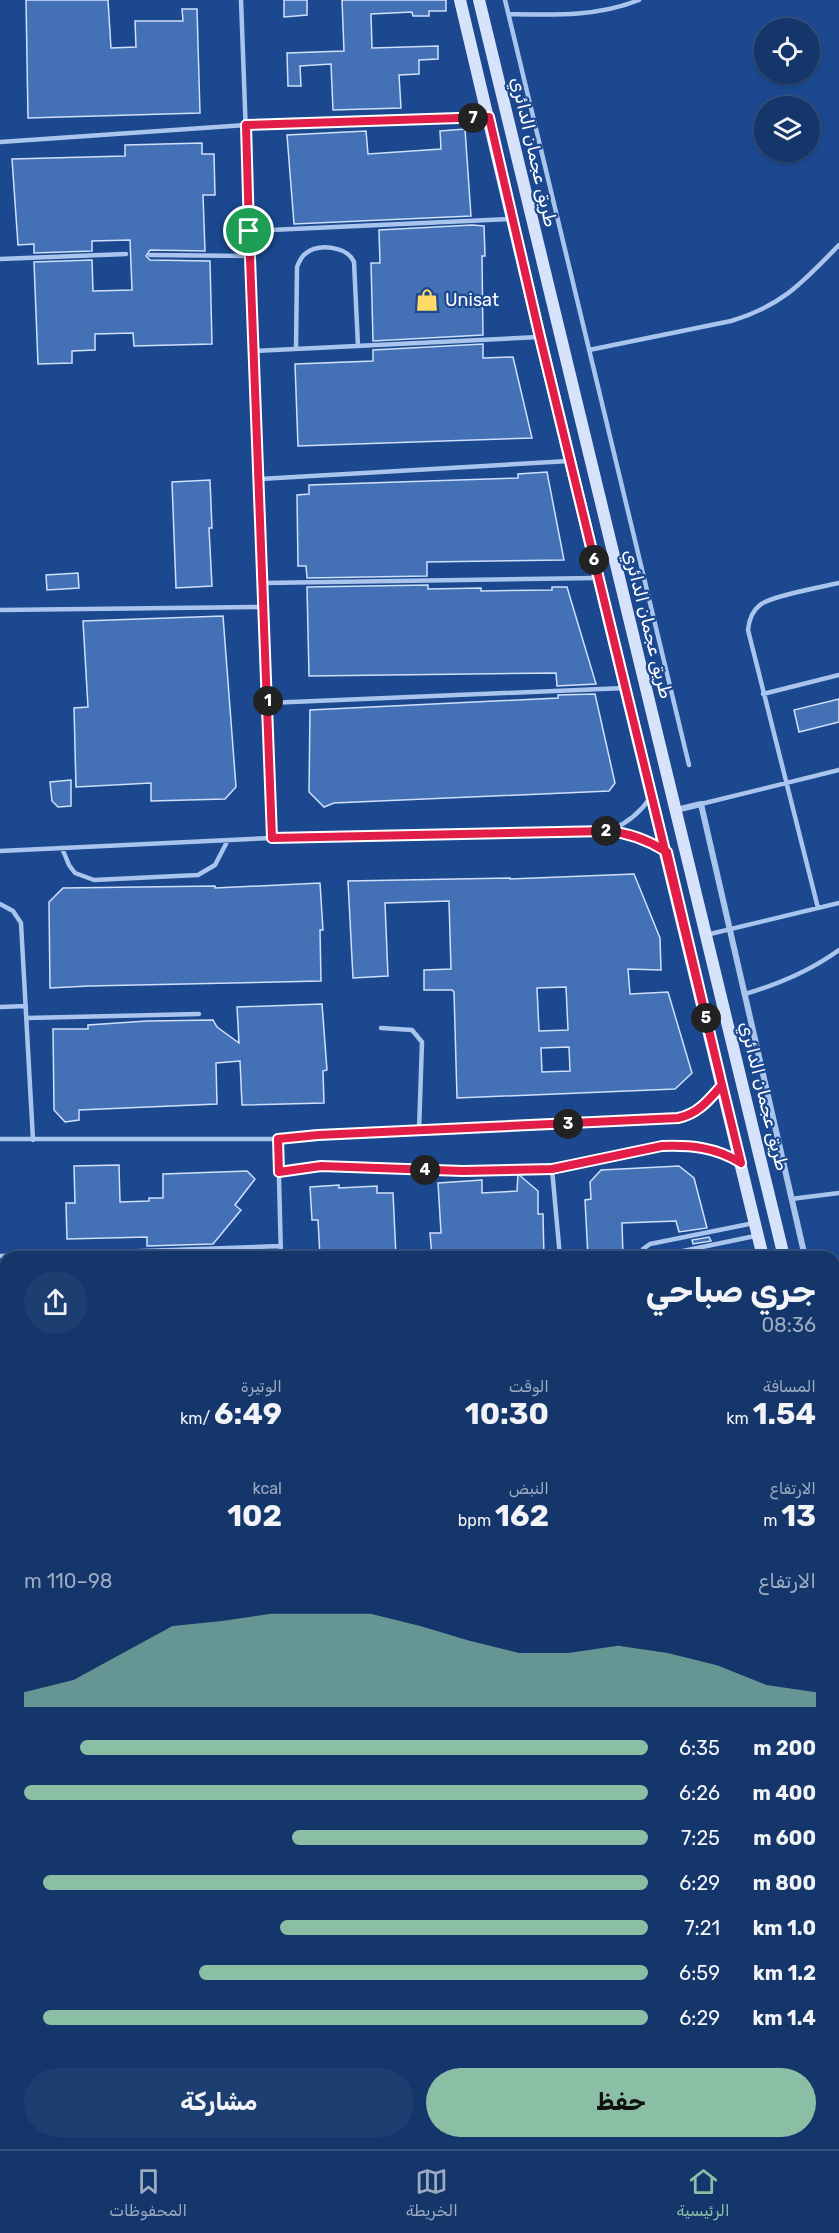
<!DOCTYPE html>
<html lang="ar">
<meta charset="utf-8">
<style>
:root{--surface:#14366a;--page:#1d3e70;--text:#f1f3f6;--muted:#9dabc1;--line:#33507e;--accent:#8abfa5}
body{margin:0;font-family:Rubik,"Noto Sans Arabic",sans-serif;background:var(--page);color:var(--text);direction:rtl;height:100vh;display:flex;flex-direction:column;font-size:22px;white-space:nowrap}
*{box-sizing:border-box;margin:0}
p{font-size:20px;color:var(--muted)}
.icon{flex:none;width:33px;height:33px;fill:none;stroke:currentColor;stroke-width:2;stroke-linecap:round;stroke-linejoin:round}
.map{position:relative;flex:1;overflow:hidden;direction:ltr}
.drawer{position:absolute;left:0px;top:1251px;width:840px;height:898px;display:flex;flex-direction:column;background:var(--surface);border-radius:18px 18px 0 0;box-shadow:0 2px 4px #0004,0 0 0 2px var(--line);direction:rtl}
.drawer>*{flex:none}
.buttons{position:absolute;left:754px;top:18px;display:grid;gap:12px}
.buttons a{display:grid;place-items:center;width:66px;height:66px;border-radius:50%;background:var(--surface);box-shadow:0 2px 4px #0004,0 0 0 2px var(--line);font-size:30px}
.pin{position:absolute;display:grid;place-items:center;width:51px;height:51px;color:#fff;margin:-26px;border:3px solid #fff;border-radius:50%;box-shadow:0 2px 6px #0007}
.km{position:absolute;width:30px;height:30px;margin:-15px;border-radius:50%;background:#222;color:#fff;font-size:16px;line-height:30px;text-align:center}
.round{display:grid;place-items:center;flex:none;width:63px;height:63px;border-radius:32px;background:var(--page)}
.summary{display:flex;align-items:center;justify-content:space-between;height:102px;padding:0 24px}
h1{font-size:33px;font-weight:700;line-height:45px}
.stats{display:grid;grid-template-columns:repeat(3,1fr);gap:9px;height:102px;padding:6px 24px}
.stats div{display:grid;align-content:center}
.stats b{font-size:30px;font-weight:700}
.stats small{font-size:16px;font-weight:400}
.stats p{font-size:16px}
.chart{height:168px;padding:12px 24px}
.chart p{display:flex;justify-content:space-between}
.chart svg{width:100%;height:108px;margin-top:6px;fill:var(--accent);opacity:.7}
.primary-button{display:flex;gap:12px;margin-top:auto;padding:12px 24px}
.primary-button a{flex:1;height:69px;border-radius:36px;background:var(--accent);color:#111;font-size:24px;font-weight:700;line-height:69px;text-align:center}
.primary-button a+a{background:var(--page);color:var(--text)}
ul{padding:0 24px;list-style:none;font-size:20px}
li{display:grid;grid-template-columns:96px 72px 1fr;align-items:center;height:45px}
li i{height:15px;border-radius:8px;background:var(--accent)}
.tabs{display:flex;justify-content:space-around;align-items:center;height:84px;border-top:2px solid var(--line);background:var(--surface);font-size:16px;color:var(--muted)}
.tabs a{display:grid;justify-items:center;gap:3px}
.tabs .selected{color:var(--accent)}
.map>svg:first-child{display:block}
.building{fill:#4471b6;stroke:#cfe0fa;stroke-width:1.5;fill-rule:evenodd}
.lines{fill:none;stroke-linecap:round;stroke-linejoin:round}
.service{stroke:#a9c5ee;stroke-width:4.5}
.minor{stroke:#a9c5ee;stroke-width:6}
.secondary{stroke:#d6e3fa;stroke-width:12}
.route-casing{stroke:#fff;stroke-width:12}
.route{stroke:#e11d48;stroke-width:8}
.labels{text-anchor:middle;stroke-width:4.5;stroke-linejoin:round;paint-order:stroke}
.street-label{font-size:18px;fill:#fff;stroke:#1b488e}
.poi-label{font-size:18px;fill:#fff;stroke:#1b488e;text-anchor:start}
</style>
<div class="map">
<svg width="839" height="2149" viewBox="0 0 839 2149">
<rect width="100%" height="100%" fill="#1b488e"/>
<path class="building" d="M26,0h82l3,48 25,-1 -1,-26h48l-1,-12h15l3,104 -172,5z
M284,0h23v15l-23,2z
M342,0h104v11h-17v5h-16l-1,-4 -41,2 1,34 66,-2v13l-19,1v14l-20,1 2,33 -68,2 -2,-46 -31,2 1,20h-13l-1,-33 57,-2z
M465,129l6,87 -177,8 -7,-89 79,-4 2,23 73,-5 -1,-18z
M202,143v11h12l1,41h-12l2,56 -55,-1 -4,6 4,4 60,1 2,83 -78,2 -1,-13 -38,1v16l-23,1v12l-34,1 -4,-102 58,-2 1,31 39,-1 -2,-50 -38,1v10l-58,2v-9l-16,1 -6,-86 113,-3v-11z
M472,225l12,1 1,30h-3l1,79 -110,6 -2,-78h9l-1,-33z
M483,344v14l30,-1 19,81 -234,8 -3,-82 78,-3v-11z
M547,472l17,88 -137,2v14l-120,2 -1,-12h-8l-1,-71 12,-1v-9l209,-7v-4z
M210,480l2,48h-3l3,58 -36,2 -4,-106z
M78,573l1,15 -32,2 -1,-15z
M428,585v4l53,-1v3l71,-1v-3h15l29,97 -39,2 -1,-13 -247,3 -2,-89z
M223,616l13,171 -11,12 -74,2v-18l-75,4 -2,-79 14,-1 -5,-86z
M595,694l20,89 -6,8 -275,12 -10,4 -15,-15 1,-82 248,-12v-3z
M839,699v23l-40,10 -5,-22z
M71,780v26l-13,1 -6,-6 -2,-19z
M634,874l26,64 1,32 -33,-1 2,25 38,-2 24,81 -17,16 -218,9 -3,-106 -2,-2h-28v-20l27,-1 -2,-68 -64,2 3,73 -35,2 -5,-97 162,-3v1zM566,987l2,43 -29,1 -2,-43zM569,1047l1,24 -28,1 -1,-24z
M320,883l3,47h-3l1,51 -232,5 -39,2 -1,-86 14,-14 152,-2v2z
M322,1004l5,66 -4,1 1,32 -82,2 -2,-44 -24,2 1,41 -138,6v10l-14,2 -11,-12 -1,-81h35v-4l59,-4 66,-1 4,7 22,16 -2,-36z
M119,1165l1,37 29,-1v-3h14v-24l84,-3 8,8 -20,26 6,5 -28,34 -66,2v-9l-80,2 -1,-36h9l-1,-37z
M679,1166l15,12 13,50 -28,4 -3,-11 -54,2 1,34h-35l-3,-57 6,-1 -1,-17 11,-12z
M518,1174l20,17v23h5l1,43h-112l-2,-24h11l-3,-50 44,-3v13l35,-2z
M339,1185v3l38,-2v7h16l3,63 -76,1 -2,-37h-6l-2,-33z
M709,1237l2,4 -18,3 -1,-4z
M205,1253l-3,4h-55v-2z"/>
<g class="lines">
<path class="service" d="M241,0l31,838
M505,0l184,765
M509,14c44,1 88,3 130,-14
M0,142l246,-17 240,-8
M249,231l261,-12
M150,255l100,1
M0,259l126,-5
M296,349l1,-82c2,-5 4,-10 8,-13 13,-11 42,-8 49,8l4,84
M589,350l142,-29c51,-15 72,-39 108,-76
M254,351l285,-14
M260,479l309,-18
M263,583l333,-5
M0,610l264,-3
M763,694l76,-19
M268,703l357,-15
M701,804l138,-34
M611,830c16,-7 29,-17 39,-32
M62,848l7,17 6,8 19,7 104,-5 17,-10 13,-25
M0,851l272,-13 336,-7 25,4 29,14
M0,904l13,7 8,12 12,217
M818,908l-70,-278c1,-10 4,-19 12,-25 10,-9 63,-18 79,-22
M706,935l133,-32
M745,994c34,-10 65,-23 94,-44
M0,1007l26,-1
M27,1018l172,-4
M381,1028l31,2 10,12 -3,89
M0,1139h278l40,-4 360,-17 18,-6 24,-25
M278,1139l3,118
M552,1169l8,88
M279,1172l42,-6 49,3 93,2 89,-2 110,-23c25,-1 52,0 74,14
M791,1199l48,-6
M0,1256l281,-10
M641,1257l2,-8 7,-5 104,-21
M654,1257l101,-21
M749,1257l13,-2
M0,1484h6
M834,1610l5,-5
M834,1635l5,2
M834,1993l5,-1
M278,2144v5
M336,2144v5
M606,2144v5
M25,2146l131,-2"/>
<path class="minor" d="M676,810l25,-6 104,453
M834,1370l5,20
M0,1579l6,163
M0,1965h6
M0,1981h6
M24,2144l1,5"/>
<path class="secondary" d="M460,0l80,337 223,920
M479,0l305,1257
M834,1466l5,21
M834,1550l5,21"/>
</g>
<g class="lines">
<g class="route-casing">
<path id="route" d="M249,231l23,607 336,-7c22,2 40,9 59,21l55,233c-13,15 -24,29 -44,33l-360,17 -40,4 1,33 42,-6 142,5 89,-2 110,-23c28,-1 54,1 79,17l-201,-826 -51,-220 -243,8 3,106"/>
</g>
<use href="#route" class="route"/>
</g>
<defs>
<g id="shop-bare" transform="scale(1.8)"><path d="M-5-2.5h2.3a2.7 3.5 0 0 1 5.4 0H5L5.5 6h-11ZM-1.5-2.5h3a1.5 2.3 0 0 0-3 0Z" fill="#ffda66" stroke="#1b488e" stroke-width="2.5" paint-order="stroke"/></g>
</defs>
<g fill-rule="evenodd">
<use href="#shop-bare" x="427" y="300"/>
</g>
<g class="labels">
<g class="street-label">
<text transform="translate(534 152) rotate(77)" y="6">طريق عجمان الدائري</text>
<text transform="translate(648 624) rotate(76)" y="6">طريق عجمان الدائري</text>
<text transform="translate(764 1096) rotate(76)" y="6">طريق عجمان الدائري</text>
</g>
<g class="poi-label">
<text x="445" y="306">Unisat</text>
</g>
</g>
</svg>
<div class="buttons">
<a><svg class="icon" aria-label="locate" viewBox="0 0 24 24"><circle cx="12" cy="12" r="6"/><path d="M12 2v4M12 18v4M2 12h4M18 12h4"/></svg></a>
<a><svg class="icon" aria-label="layers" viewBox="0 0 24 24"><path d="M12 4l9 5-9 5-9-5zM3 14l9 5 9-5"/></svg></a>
</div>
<div class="pin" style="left:249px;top:231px;background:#1e9e55"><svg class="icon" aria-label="arrive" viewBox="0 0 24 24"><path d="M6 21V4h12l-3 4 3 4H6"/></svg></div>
<b class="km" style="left:268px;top:701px">1</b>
<b class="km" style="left:606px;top:831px">2</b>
<b class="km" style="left:568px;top:1124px">3</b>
<b class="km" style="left:425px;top:1170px">4</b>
<b class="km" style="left:706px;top:1018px">5</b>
<b class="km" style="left:594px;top:560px">6</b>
<b class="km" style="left:473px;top:118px">7</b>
<section class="drawer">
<div class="summary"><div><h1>جري صباحي</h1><p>08:36</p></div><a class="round"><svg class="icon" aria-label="share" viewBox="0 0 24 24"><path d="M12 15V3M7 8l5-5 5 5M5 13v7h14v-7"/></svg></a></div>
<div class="stats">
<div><p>المسافة</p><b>1.54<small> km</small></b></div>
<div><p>الوقت</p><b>10:30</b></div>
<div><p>الوتيرة</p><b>6:49<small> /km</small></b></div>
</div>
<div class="stats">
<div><p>الارتفاع</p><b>13<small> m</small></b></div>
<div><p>النبض</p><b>162<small> bpm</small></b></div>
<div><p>kcal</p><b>102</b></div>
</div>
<div class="chart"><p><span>الارتفاع</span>98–110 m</p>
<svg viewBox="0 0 160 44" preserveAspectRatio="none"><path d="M0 44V38L10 33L20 22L30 11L40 9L50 6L60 6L70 6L80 11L90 17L100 22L110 22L120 19L130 22L140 27L150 35L160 38V44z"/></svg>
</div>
<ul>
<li><b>200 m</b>6:35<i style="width:91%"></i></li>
<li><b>400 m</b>6:26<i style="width:100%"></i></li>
<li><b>600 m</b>7:25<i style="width:57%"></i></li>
<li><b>800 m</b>6:29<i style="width:97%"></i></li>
<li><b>1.0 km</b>7:21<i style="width:59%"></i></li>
<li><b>1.2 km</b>6:59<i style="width:72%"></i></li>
<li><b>1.4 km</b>6:29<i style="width:97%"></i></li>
</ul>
<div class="primary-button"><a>حفظ</a><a>مشاركة</a></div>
</section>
</div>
<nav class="tabs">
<a class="selected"><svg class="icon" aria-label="home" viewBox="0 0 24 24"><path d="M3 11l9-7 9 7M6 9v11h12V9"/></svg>الرئيسية</a>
<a><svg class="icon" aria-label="map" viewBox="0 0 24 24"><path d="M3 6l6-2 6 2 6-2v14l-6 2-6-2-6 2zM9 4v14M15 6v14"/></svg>الخريطة</a>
<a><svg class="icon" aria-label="saved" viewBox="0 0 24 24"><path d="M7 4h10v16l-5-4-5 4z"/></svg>المحفوظات</a>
</nav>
